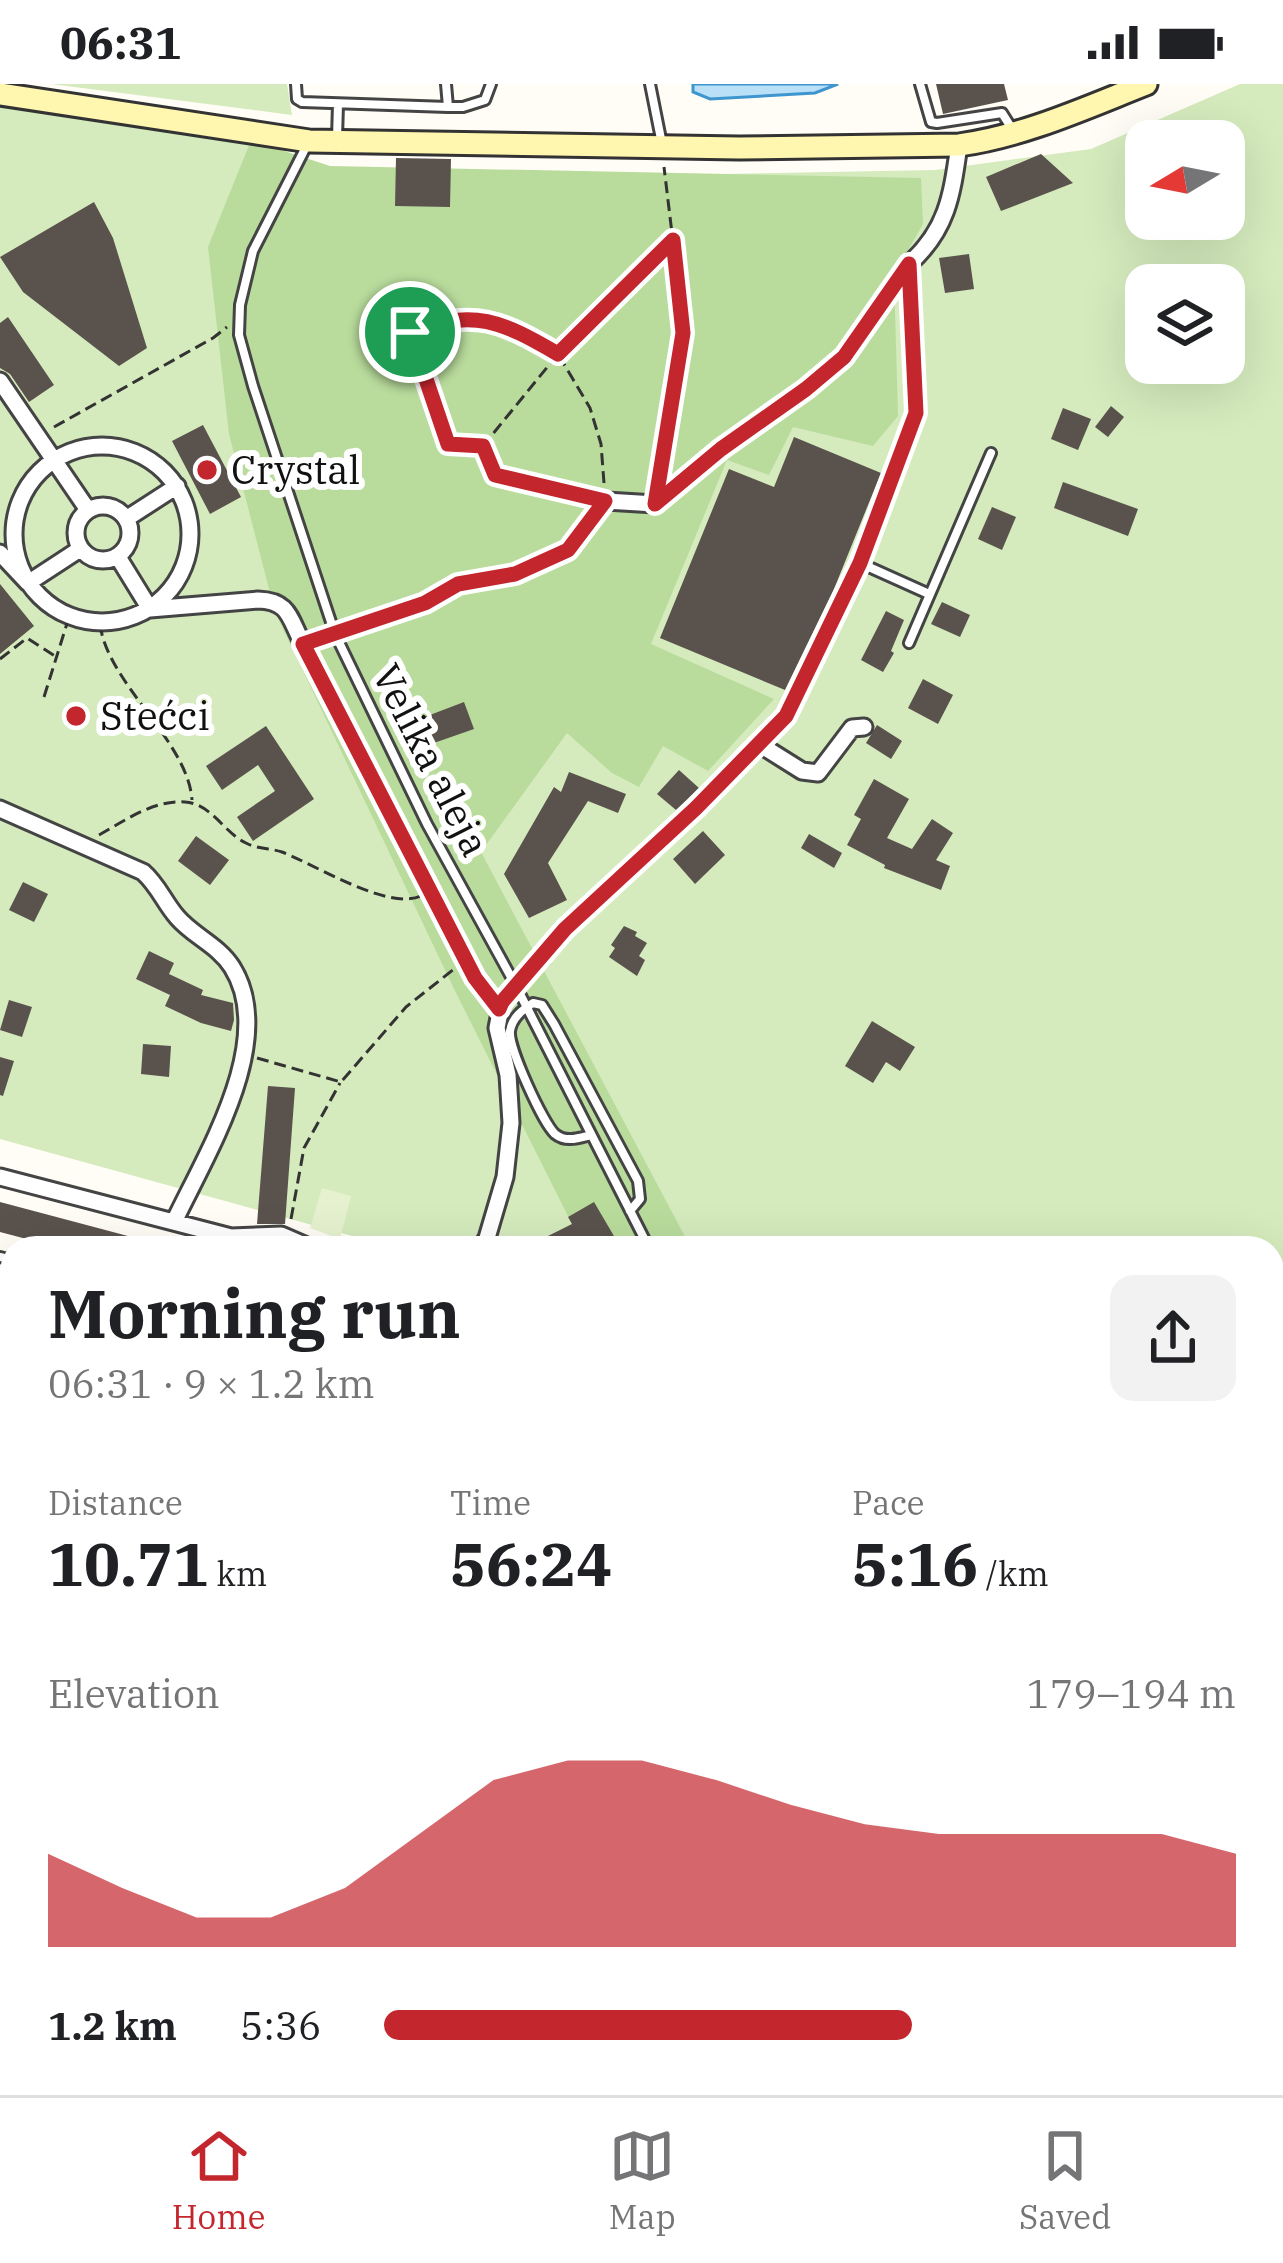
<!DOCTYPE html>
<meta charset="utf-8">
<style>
:root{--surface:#fff;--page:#f2f2f2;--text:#202124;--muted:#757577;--line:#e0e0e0;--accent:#c4262e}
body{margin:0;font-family:"IBM Plex Serif",serif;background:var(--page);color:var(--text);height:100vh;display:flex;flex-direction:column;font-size:45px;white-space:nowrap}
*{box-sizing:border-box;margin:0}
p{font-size:39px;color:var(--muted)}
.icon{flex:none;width:66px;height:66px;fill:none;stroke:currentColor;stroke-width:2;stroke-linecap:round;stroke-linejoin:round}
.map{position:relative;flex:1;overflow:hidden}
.panel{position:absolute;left:0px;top:1152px;width:1284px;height:861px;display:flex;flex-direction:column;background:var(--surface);border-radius:36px 36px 0 0;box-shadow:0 12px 48px #0002}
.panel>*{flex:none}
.needle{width:78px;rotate:260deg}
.controls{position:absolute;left:1125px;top:36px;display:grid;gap:24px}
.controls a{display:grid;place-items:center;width:120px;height:120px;border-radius:24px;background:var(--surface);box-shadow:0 12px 48px #0002;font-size:60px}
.pin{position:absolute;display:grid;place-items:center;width:102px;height:102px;color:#fff;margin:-51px;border:6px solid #fff;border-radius:50%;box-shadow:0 3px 12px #0007}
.round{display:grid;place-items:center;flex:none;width:126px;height:126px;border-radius:24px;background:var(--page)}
.summary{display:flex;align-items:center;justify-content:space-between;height:204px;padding:0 48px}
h1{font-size:66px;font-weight:700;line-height:90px}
.figures{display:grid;grid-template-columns:repeat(3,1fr);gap:18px;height:204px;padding:12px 48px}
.figures div{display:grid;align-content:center}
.figures b{font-size:60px;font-weight:700}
.figures small{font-size:33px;font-weight:400}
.figures p{font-size:33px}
.chart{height:336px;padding:24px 48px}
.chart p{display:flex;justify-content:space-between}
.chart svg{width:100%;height:216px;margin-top:12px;fill:var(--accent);opacity:.7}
ul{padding:0 48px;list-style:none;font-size:39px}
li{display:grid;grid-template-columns:192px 144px 1fr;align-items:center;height:90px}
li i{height:30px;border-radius:15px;background:var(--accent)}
.status{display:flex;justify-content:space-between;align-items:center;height:84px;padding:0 60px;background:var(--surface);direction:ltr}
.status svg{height:33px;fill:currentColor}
.menu{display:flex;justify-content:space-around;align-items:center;height:168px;border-top:3px solid var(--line);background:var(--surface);font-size:33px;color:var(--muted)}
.menu a{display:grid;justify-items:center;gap:6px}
.menu .active{color:var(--accent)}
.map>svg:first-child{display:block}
.green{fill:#d5ebbd;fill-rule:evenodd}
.forest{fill:#b9dc9c}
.pitch{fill:#e6f2cf}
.water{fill:#b9e0f7;stroke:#3f96cf;stroke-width:3}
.building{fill:#5a524d}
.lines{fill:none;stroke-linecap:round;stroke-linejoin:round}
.lane-casing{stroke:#444;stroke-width:14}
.street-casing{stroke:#444;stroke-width:21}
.secondary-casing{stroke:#333;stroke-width:27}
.path{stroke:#333;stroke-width:3;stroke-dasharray:12 6;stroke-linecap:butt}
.lane{stroke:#fff;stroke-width:8}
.street{stroke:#fff;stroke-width:15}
.secondary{stroke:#fff6b0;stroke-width:21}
.route-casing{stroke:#fff;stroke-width:24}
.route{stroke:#c4262e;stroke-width:15}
.poi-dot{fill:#c4262e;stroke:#fff;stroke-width:4.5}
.labels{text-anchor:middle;stroke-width:12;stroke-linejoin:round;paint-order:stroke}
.poi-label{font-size:39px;fill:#111;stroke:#fff;text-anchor:start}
.street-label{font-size:39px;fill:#111;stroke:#fff}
</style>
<div class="status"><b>06:31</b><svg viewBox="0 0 49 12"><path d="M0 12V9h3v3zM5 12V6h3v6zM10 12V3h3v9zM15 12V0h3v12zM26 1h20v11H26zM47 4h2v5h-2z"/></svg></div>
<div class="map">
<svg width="1283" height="2011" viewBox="0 0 1283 2011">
<rect width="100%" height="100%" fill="#fffdf5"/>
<path class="green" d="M51,0h236l5,31z
M1240,0h43v2011h-1158l6,-10h1141v-837h-876l-396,-109v-1037l251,38 -11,28 109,13 586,-11 156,-21zM1146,57h78v78h-78zM1146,201h78v78h-78z"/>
<path class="forest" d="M251,56l79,26 591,12 2,46 -29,51 4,141 -25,30 -80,-19 -24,48 -42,-15 -76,184 123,55 -66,72 -45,-25 -24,41 -27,-14 -45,-40 -86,119 210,396h-107l-129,-257 -180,-379 -46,-178 -21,-187z
M1014,2001h106l5,10h-106z"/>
<path class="pitch" d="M322,1104l29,8 -11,43 -30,-11z"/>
<path class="water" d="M693,0h145l-23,9 -105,6 -17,-7z"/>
<path class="building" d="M936,0h68l4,16 -65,14z
M1041,70l32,29 -72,28 -15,-34z
M396,74l55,1 -1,48 -55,-1z
M94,118l19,36 34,110 -28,18 -96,-74 -23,-35z
M969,170l5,35 -29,4 -6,-35z
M8,233l46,68 -25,17 -19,-28 -10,-6v-45z
M1111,322l13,11 -16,20 -13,-10z
M1063,324l28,11 -13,31 -27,-11z
M203,341l38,72 -31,17 -38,-73z
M794,353l87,36 -47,116 -49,101 -125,-52 69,-169 45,18z
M1063,398l75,27 -10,27 -74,-28z
M992,423l24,10 -14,33 -24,-11z
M0,500l34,42 -34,28z
M942,518l28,13 -10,22 -29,-13z
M886,527l18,9 -13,31 3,2 -11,19 -22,-12z
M923,595l30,16 -15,29 -30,-16z
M464,618l10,27 -43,15 -9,-26z
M877,641l25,16 -11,18 -25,-16z
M266,642l48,73 -61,42 -16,-24 38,-26 -17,-26 -36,25 -16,-24z
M679,686l20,18 -23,22 -19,-16z
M569,688l57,22 -8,19 -30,-12 -40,62 19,37 -38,18 -25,-44 50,-87 7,5z
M874,695l35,20 -22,39 25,11 20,-30 21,14 -17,27 14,6 -9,24 -57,-22 1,-3 -38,-20 14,-26 -7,-4z
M703,747l22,24 -30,29 -22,-25z
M809,750l33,19 -8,15 -33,-20z
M196,752l33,24 -19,25 -32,-24z
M23,798l25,12 -14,28 -25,-12z
M624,842l13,6 -2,4 12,7 -8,13 6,4 -8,16 -28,-19 6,-9 -4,-3z
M149,867l25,12 -5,11 34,16 -2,5 32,8 1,17 -3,11 -30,-8 -36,-17 5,-11 -34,-16z
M9,916l23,7 -10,30 -22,-7z
M872,937l43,26 -15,24 -14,-9 -13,21 -28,-17z
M143,960l28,2 -2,31 -28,-3z
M0,973l14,4 -11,35 -3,-1z
M268,1002l27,2 -10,136h-28z
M0,1118l158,42 -1,4h-96l-61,-16z
M594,1118l27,46h-97l48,-24 -4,-7z"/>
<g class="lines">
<g class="lane-casing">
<path id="lane" d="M296,0l1,15 5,3 146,5h15l22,-7 6,-16
M446,0l2,23
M650,0l12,60
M920,0l11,38 6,1 65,-10 12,19
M337,54l1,-34
M308,59l-55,108 -13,54 -1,30 14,51 82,248 92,190 89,162 133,262
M860,479l69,31
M909,559l82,-190
M304,562l171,332 23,30
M591,1051c-12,3 -25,8 -36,-1 -12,-11 -47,-87 -45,-103 2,-13 12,-21 23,-28l9,2 12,19 84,157 2,18 -10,12
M0,1173l12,3
M1095,2001l5,10"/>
</g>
<g class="street-casing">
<path id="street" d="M0,297l88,129
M14 450a88 88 0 1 1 176 0a88 88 0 1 1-176 0Z
M76 449a27 27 0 1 1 54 0a27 27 0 1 1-54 0Z
M126,435l51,-33
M0,469l28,30 52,-34
M118,473l32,52 108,-9c32,1 31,18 45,44l122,-41 33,-19 57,-10 54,-24 37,-49 49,3 66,-55 85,-60 39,-32 64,-93
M759,660l43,27 16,2 34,-45 12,-1
M0,725l143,63c15,13 21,30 34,45 16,19 41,28 55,50 46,73 -26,187 -58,255
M0,1093l231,60 50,-2 30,13
M481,1164l6,-10 18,-61 6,-54 -3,-48 -11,-47 5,-26 62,-73 132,-121 90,-92 74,-153 56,-150 -7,-149c39,-35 43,-70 50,-119
M1272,1337l11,-5
M0,1388l12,-19
M0,1618l12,-12
M0,1657l12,7
M1272,1742l11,-6
M0,1815l12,8
M0,1998l12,-21
M557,2001l4,10
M951,2011l8,-10"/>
</g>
<g class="secondary-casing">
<path id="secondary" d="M0,10l309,47 430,7 220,-3c65,-9 126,-37 187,-61"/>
</g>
<path class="path" d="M54,343l159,-89 14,-11
M483,362l12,29 95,23
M659,394l25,-145 -20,-166
M604,399l-3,-39 -11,-36 -32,-54 -45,-26 -37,-8 -33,-1 -32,12 36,113 36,2 75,-92 115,-114
M100,540c7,59 88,117 92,176
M0,575l27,-21 28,18
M44,613l25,-80
M99,751c27,-15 54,-35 86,-33 27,2 38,30 61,41 11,6 24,5 36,9 34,13 106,59 139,44
M257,974l84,24 65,-75 48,-38
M291,1135l13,-71 36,-65"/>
<use href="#lane" class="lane"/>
<use href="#street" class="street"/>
<use href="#secondary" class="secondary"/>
</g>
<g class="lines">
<g class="route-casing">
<path id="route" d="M673,156l10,93 -28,171 66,-55 85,-60 38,-32 65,-93 7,149 -56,150 -74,153 -90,92 -131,121 -63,73 -3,7 -24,-31 -172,-334 122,-41 33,-19 57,-10 53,-24 37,-49 -110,-26 -12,-29 -35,-2 -38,-112c63,-25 93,-10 148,22z"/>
</g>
<use href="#route" class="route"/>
</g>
<g class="poi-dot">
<circle cx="207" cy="386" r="12"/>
<circle cx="76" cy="632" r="12"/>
</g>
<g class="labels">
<g class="poi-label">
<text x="231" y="400">Crystal</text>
<text x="100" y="646">Stećci</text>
</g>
<g class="street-label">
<text transform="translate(431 676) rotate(63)" y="14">Velika aleja</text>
</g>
</g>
</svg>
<div class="controls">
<a><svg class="needle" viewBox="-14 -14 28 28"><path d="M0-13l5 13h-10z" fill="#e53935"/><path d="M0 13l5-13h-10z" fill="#757577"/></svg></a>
<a><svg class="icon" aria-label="layers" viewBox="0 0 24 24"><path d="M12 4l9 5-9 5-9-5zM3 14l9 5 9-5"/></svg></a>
</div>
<div class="pin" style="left:410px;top:248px;background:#1e9e55"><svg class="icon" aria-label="arrive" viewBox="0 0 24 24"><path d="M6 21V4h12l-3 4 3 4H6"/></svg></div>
<section class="panel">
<div class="summary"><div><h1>Morning run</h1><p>06:31 · 9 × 1.2 km</p></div><a class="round"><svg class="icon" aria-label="share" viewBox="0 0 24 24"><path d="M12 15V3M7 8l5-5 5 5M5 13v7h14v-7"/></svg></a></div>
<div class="figures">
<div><p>Distance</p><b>10.71<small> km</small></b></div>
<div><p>Time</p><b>56:24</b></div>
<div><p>Pace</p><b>5:16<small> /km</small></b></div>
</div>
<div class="chart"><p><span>Elevation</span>179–194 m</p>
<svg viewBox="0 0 160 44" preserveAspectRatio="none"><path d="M0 44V25L10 32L20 38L30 38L40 32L50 21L60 10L70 6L80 6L90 10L100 15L110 19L120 21L130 21L140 21L150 21L160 25V44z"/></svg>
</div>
<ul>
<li><b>1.2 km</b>5:36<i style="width:62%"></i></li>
</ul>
</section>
</div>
<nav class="menu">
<a class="active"><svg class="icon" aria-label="home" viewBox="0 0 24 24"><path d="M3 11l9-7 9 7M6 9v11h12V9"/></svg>Home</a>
<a><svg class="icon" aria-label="map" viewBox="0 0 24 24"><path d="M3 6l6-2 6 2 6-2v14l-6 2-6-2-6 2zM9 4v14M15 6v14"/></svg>Map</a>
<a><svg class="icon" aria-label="saved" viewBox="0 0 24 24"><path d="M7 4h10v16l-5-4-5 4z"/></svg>Saved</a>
</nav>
